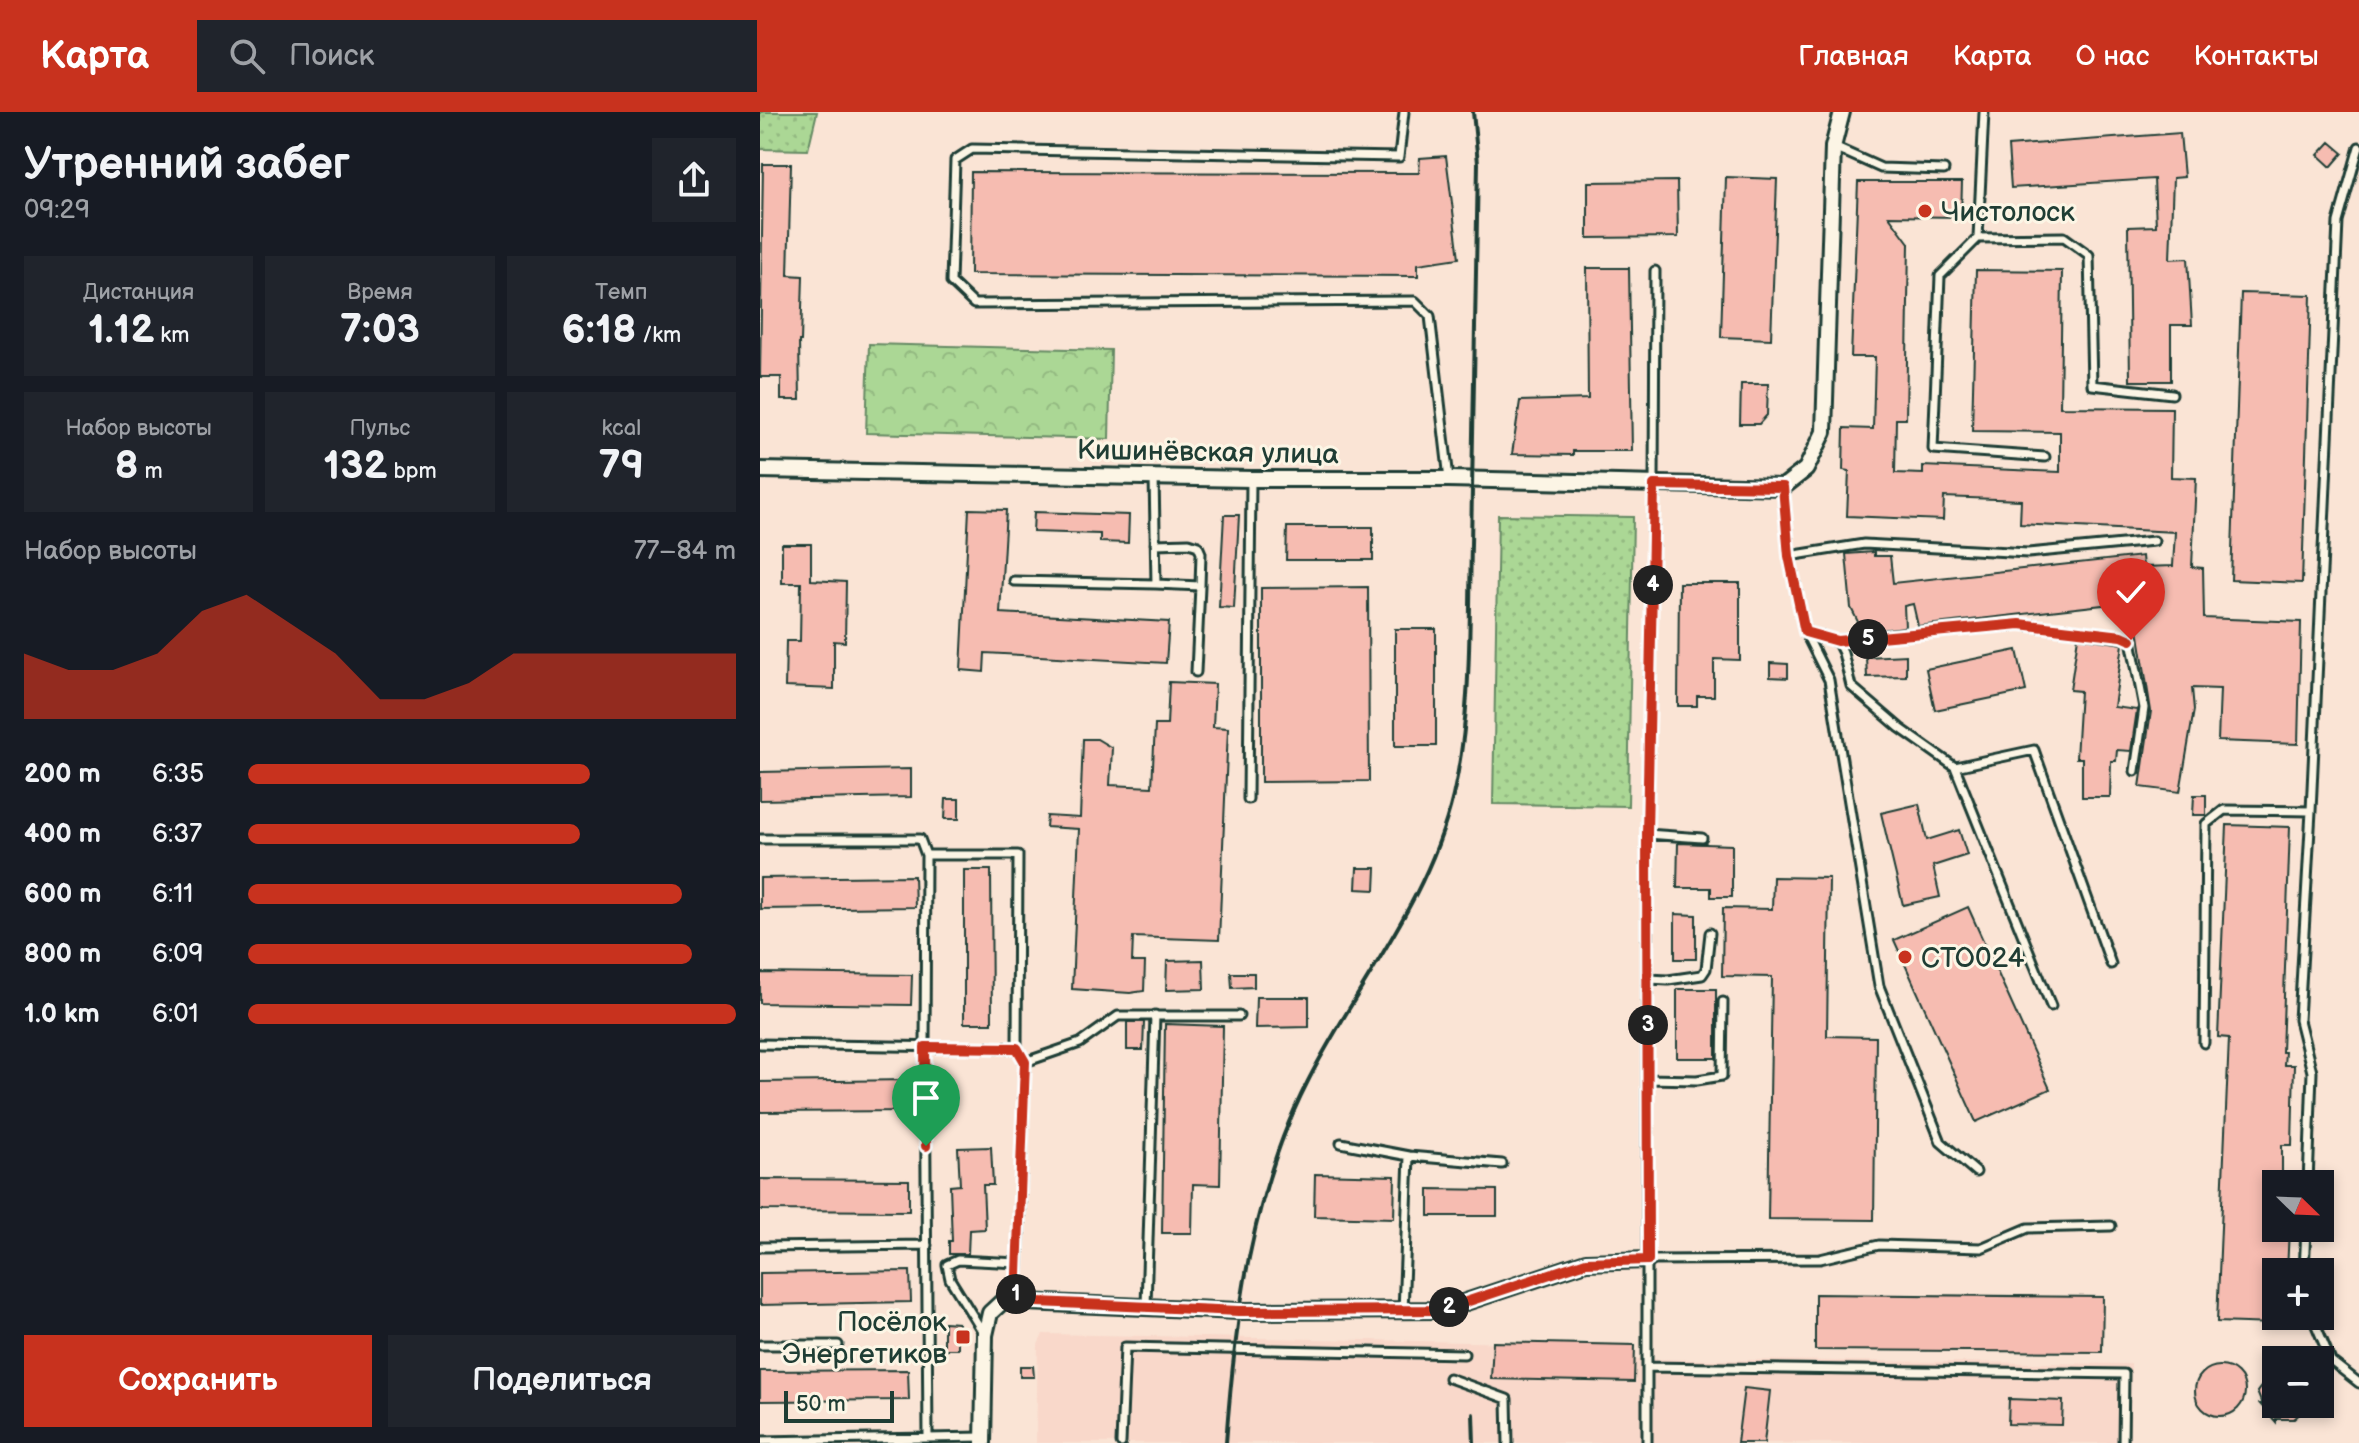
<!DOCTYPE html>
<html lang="ru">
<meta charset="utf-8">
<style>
:root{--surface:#171b24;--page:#20242c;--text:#f1f3f6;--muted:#9ea1a6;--accent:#c8321e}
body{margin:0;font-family:"Balsamiq Sans",sans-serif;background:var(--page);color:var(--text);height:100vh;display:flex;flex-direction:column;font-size:30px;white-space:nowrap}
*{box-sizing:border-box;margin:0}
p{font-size:26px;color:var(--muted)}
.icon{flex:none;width:44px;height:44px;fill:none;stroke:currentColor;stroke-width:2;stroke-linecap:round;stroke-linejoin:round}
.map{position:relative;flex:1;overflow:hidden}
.details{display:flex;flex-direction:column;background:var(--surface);width:760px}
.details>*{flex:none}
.needle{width:52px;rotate:113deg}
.fabs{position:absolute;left:1502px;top:1058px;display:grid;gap:16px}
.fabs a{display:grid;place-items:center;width:72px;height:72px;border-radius:0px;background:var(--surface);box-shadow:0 4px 12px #0003;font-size:40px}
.scale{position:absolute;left:24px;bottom:20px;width:110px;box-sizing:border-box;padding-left:8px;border:4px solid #1f3d34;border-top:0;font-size:22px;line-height:28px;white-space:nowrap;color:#1f3d34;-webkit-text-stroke:6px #fcf5e5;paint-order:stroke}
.pin{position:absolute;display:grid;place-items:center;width:68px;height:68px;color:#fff;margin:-82px -34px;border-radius:50% 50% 50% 0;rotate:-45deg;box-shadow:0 0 8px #0007}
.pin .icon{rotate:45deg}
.km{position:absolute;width:40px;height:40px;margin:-20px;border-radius:50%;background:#222;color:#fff;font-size:22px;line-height:40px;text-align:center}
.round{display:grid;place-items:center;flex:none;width:84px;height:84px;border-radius:0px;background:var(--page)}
.head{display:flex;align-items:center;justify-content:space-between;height:136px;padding:0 24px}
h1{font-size:44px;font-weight:600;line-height:60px}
.stats{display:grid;grid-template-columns:repeat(3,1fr);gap:12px;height:136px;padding:8px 24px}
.stats div{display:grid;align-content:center;border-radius:0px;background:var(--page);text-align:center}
.stats b{font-size:40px;font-weight:600}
.stats small{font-size:22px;font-weight:400}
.stats p{font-size:22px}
.chart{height:224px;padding:16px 24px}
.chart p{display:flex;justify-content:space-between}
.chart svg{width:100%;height:144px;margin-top:8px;fill:var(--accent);opacity:.7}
.cta{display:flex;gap:16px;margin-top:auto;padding:16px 24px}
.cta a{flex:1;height:92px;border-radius:0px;background:var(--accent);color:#fff;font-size:32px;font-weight:600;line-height:92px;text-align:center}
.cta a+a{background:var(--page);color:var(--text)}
ul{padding:0 24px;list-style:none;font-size:26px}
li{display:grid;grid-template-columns:128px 96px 1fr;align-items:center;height:60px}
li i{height:20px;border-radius:10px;background:var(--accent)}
header{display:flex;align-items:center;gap:48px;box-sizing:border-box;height:112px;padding:0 40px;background:var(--accent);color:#fff}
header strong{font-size:38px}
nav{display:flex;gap:44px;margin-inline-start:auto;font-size:28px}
.search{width:560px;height:72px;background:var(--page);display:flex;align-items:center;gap:20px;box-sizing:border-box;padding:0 28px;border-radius:0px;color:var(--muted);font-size:30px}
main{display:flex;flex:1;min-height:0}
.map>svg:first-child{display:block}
.built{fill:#f9d8ca}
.green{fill:url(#green-dots);stroke:#658a64;stroke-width:2}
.forest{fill:url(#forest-crowns);stroke:#658a64;stroke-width:2}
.building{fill:#f6bcb1;stroke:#1f3d34;stroke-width:2}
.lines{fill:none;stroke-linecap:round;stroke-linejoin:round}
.lane-casing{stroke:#1f3d34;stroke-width:13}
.street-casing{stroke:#1f3d34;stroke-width:20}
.lane{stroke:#fcf5e5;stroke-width:7}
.street{stroke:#fcf5e5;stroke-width:14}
.rail{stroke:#1f3d34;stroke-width:4}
.route-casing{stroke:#fff;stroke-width:16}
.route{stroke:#c8321e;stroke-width:10}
.poi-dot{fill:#c8321e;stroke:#fcf5e5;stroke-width:3}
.labels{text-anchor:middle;stroke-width:6;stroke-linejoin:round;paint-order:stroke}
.poi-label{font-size:28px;fill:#1f3d34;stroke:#fcf5e5;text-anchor:start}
.street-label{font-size:28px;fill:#1f3d34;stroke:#fcf5e5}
</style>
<header>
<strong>Карта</strong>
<div class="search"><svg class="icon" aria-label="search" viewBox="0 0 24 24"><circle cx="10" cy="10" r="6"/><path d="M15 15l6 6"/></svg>Поиск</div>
<nav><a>Главная</a><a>Карта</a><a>О нас</a><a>Контакты</a></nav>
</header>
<main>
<section class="details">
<div class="head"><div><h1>Утренний забег</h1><p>09:29</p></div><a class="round"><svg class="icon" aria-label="share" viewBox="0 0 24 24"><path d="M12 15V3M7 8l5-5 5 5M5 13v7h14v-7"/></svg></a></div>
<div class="stats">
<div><p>Дистанция</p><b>1.12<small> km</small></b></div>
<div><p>Время</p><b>7:03</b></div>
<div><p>Темп</p><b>6:18<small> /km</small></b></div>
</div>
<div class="stats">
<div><p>Набор высоты</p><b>8<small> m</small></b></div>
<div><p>Пульс</p><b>132<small> bpm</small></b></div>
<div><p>kcal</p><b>79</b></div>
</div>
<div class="chart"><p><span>Набор высоты</span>77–84 m</p>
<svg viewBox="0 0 160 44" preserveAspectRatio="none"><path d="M0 44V24L10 29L20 29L30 24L40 11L50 6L60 15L70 24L80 38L90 38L100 33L110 24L120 24L130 24L140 24L150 24L160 24V44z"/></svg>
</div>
<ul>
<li><b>200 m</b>6:35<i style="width:70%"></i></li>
<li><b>400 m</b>6:37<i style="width:68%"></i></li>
<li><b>600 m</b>6:11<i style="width:89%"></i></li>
<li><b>800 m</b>6:09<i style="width:91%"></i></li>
<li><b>1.0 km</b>6:01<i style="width:100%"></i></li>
</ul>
<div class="cta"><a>Сохранить</a><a>Поделиться</a></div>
</section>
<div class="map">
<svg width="1599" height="1331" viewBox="0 0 1599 1331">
<defs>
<pattern id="green-dots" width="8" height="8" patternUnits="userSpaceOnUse" patternTransform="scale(2)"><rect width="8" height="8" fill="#abd795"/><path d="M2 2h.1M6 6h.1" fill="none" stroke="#93b981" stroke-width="1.8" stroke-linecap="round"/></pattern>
<pattern id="forest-crowns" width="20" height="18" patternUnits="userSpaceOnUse" patternTransform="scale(2)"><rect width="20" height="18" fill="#abd795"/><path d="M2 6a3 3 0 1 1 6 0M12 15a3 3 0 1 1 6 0" fill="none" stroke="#93b981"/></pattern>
</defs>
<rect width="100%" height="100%" fill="#fae4d5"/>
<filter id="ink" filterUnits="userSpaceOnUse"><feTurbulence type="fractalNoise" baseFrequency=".0125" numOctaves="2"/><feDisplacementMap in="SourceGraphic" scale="16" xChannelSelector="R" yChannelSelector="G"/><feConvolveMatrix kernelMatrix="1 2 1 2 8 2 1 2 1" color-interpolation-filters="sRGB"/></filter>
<g filter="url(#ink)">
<path class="built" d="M283,1222l592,11 1,14 495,5 -1,79h-1094l2,-98z"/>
<path class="green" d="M0,0h57l-9,38 -48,-1z
M738,403l135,2 -5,289 -135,-2z"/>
<path class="forest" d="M109,232l242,6 -2,89 -243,-6z"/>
<path class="building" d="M1420,21l4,44 -11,1 -3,81 18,-1 4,67h-21v56h-41l-2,-154 28,-1 -2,-47 -143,9 -3,-42z
M1570,30l13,11 -12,14 -13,-12z
M686,44l13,102 -41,6v12l-448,-2 1,-102 448,1 1,-15z
M3,52h28l-3,111 15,1 -2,65h-2l1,59h-19v-23h-21z
M966,65l51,2 -6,160 -50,-2z
M917,69l1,56 -90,1v-56z
M1098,70h104l-1,35 -72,-1 20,27 -3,176h-10l-1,54 28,1v-8l137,6v-40l-88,-1 4,-161 86,1 -2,136 112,1 -1,69 25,1 -4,89 11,1 1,50 97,4 -3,122 -80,-3 2,-52 -28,-1 2,22 -14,82 -40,-5 11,-76 -20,-126 -2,17 -211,24 -5,-22 -9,2 1,21 -42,5 -12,-24 -5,-54 28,-2v4h16l3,27 249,-27 1,11 30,-1 2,-34 -155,-8 1,-24 -77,-3 -1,23 -96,-4 2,-45 -6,-1 1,-42 29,1 2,-72h-24z
M827,156h42l3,183h-59v4l-61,-1 8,-53 68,-2z
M1481,181l70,2 -9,288 -71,-3z
M981,272h27l-1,31 -8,9h-19z
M209,397l37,1 -6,103 169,9 -3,41 -181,-10 -1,19 -23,-2z
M274,400l95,3 -1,28 -28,-1v-8l-67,-2z
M464,403h15l-5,93 -15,-1z
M527,415h86v33h-87z
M22,432h29v36l35,2 -1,60 -11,-1v48l-49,-2 1,-46h14l1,-58h-19z
M919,471h61v77l-26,-1v37h-17v10h-19z
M608,475l1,194 -108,1v-194z
M635,517h41v117h-41z
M1318,525l45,7 -9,63 23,3 -6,41 -14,-1 -1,11h-5l-1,36h-28v-39h-6l4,-67 -10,-1z
M1257,538l9,41 -91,19 -9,-41z
M1146,543v21l-39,1 -1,-20z
M1010,551l18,1v14l-18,-1z
M409,570l46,2 -2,43 15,1 -9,212 -86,-3 -1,25h13l-1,29 -14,2 -58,-4 7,-160 -33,-2 1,-11 33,2 3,-79h14l15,9 -2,37 42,2 3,-62h12z
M151,657v28l-151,3v-28z
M1434,683h12v20h-13z
M186,687h13v20h-14z
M1159,692l8,36 32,-10 8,25 -34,11 7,31 -37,8 -22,-92z
M1467,713l63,2 -8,225h3l-1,13h10l-2,80h-10v39h-6v44h13l-2,44h-11l-3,52 -56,-2 12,-284 -11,-1z
M918,731l54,2v52h-21v-9h-34z
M597,756h19l-1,22 -19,-1z
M204,758h27l1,153h-28z
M154,764l1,31 -155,2v-31z
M1013,765l56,1 -2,158 49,1 -2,183 -106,-1 4,-242 -50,-1 1,-68 49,1z
M1208,795l82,182 -74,33 -82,-182z
M915,802l21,1v44h-21z
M443,848l1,29 -38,1 1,-29z
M0,861l152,2 -1,30 -151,-2z
M471,861h23v14l-22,1z
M917,877h39v69h-39z
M496,885h53v30l-54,1z
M367,910h17l-1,28h-16z
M405,912l58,2 -3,159 -27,-1 -1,49h-30z
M149,968v31l-149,1v-30z
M231,1035l2,38h-10l2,44 -16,1 -1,24h-19v-13h3l-2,-55 10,-1 -2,-37z
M555,1062l80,2 -1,42 -80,-2z
M0,1067l149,1v31l-149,-1z
M669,1077l68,1v26h-68z
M150,1159l1,31 -151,3v-32z
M1055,1182l288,3 -1,55 -287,-2z
M184,1210l14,1v26h-14z
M733,1230l142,3 -1,37 -143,-3z
M260,1254h13l1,11h-14z
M1435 1279a25 25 0 1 1 50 0a25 25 0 1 1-50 0Z
M1516,1255v37h35l-17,15h-18v3l-16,-18h2l-5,-12z
M148,1258l1,30 -149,1v-30z
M984,1276l26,3 -6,52h-27z
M1249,1287l54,2 -1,24 -54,-1z"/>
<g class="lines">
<g class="lane-casing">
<path id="lane" d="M644,0l-5,45 -427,-8 -17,11 -4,122 23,22 441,-3 15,15 19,163
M1224,0l-6,126 86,-1 25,18 3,130 80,9
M1074,35l47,21 63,2
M1218,126l-38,38 -7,173 112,8
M1023,375l6,69 16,76 24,48 50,306 62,156 35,30
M395,432l34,-1 9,3 3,7 -1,33
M1029,444l75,-12 164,9 126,-12
M254,469l142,3 -2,-107
M396,472l44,2 -4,86
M1045,520l32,9 6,12 8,33 49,42 55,39 96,239
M1074,529l186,-17 102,12 9,4 13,68 -9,63
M1195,655l79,-17 77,214
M488,687l3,-320
M887,722l55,4
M0,727h160l6,16 -1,192 3,391
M166,743h92l-1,193 8,14 -7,201
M889,867l19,1 34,-5 4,-6 4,-36
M1444,931l2,-219 18,-14 87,1 27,-589 21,-75
M0,932l257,4 8,14 55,-19 38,-27h121
M887,967l50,1 25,-4 1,-74
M581,1031l68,13 -6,156
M649,1044l93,8
M1548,1072l4,-112 -13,-52 12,-209
M0,1135l167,-2
M888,1148l172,-1 59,-14 102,3 47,-20 83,-2
M1544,1160l2,-44
M386,1194l9,-291
M1552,1204l19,45 28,22
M224,1222l-34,-55 -3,-14 11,-5 60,3 -2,38
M0,1233h78
M887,1255l477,7 -1,69
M689,1266l58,21 1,44
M0,1329l223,-4
M361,1331l4,-96 339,7
M887,1331v-609l7,-349 1,-214"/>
</g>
<g class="street-casing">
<path id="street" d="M0,358l491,9h198l334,8 23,-18 18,-37 9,-285 9,-35
M223,1331l2,-108 5,-22 13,-12 236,10 203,-1 144,-48 62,-2"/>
</g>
<use href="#lane" class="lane"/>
<use href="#street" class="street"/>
<path class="rail" d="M713,1302l1,29
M466,1331c9,-123 25,-251 82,-362 48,-95 120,-179 145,-285 19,-82 16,-169 18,-252 3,-127 5,-254 7,-381l-5,-51"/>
</g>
</g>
<g class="lines" filter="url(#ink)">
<g class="route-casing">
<path id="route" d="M166,1034l-1,-99 92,1 8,14 -9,239 223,10 203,-1 144,-48 62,-2 -1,-426 7,-349 129,2 6,69 16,76 32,9 183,-17 102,12 9,4"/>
</g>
<use href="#route" class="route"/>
</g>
<g class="poi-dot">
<circle cx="1165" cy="99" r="8"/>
<circle cx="1145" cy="845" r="8"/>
<rect x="195" y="1217" width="16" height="16" rx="4"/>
</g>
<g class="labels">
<g class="poi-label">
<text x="1181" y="109">Чистолоск</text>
<text x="1161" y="855">СТО024</text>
<text x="187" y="1219" text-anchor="end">Посёлок<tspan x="187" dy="32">Энергетиков</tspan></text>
</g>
<g class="street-label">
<text transform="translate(448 339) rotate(1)" y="10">Кишинёвская улица</text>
</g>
</g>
</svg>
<div class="fabs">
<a><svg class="needle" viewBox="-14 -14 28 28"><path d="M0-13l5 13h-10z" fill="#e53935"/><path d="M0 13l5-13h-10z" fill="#9ea1a6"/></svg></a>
<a>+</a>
<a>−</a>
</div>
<div class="scale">50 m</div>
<div class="pin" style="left:166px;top:1034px;background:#1e9e55"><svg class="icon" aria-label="arrive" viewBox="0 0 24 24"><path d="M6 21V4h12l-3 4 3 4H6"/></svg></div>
<div class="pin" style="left:1371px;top:528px;background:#d93025"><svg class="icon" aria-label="check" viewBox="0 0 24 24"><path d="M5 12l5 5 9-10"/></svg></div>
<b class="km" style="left:256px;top:1182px">1</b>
<b class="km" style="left:689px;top:1195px">2</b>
<b class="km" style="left:888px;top:913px">3</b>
<b class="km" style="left:893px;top:473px">4</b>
<b class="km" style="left:1108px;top:527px">5</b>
</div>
</main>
